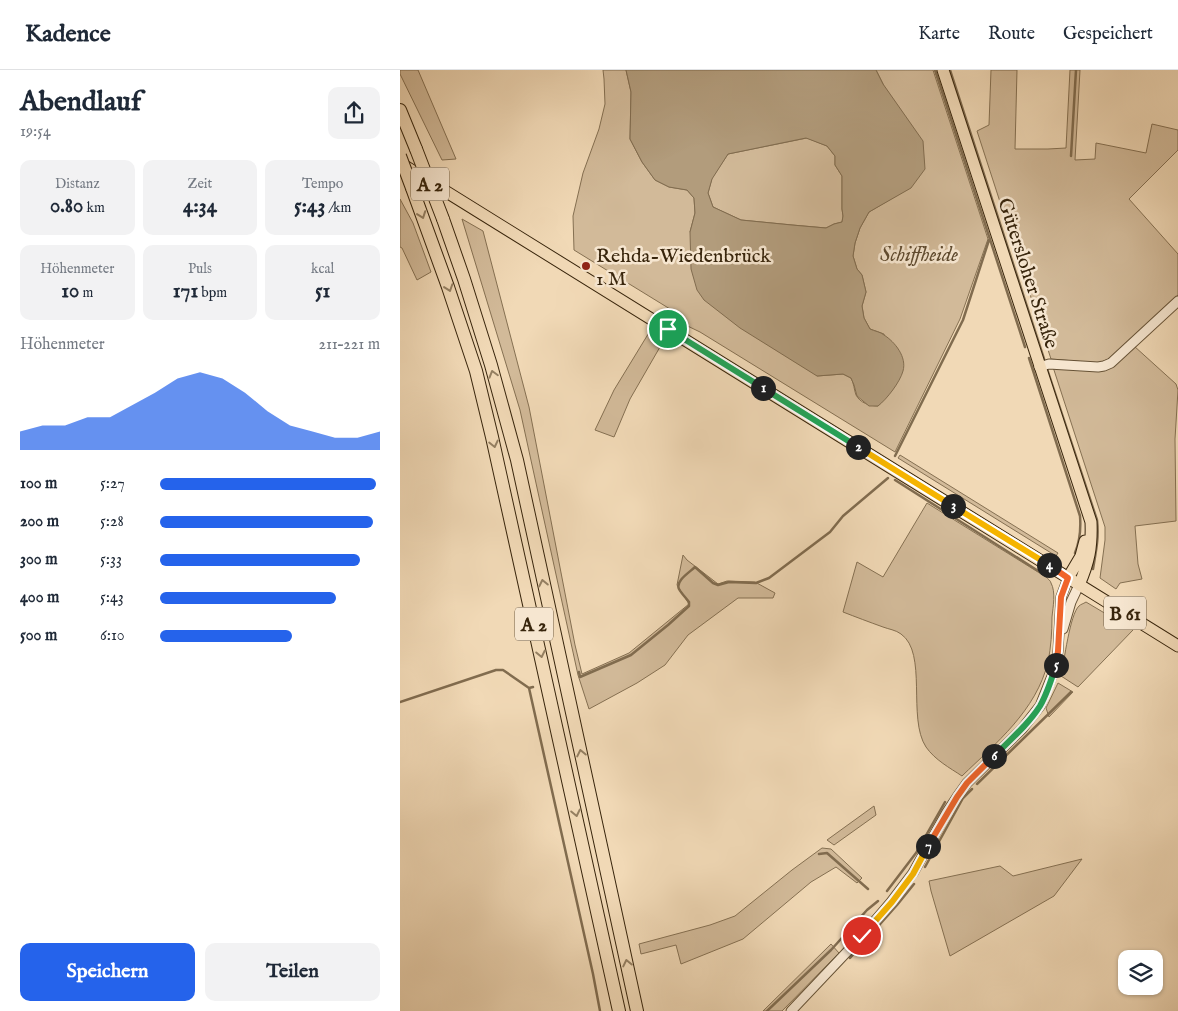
<!DOCTYPE html>
<html lang="de">
<meta charset="utf-8">
<style>
:root{--surface:#fff;--page:#f2f2f3;--text:#1f2937;--muted:#747a83;--line:#e0e1e3;--accent:#2563eb}
body{margin:0;font-family:"IM FELL English",serif;background:var(--page);color:var(--text);height:100vh;display:flex;flex-direction:column;font-size:19px;white-space:nowrap}
*{box-sizing:border-box;margin:0}
p{font-size:16px;color:var(--muted)}
.icon{flex:none;width:28px;height:28px;fill:none;stroke:currentColor;stroke-width:2;stroke-linecap:round;stroke-linejoin:round}
.map{position:relative;flex:1;overflow:hidden}
.drawer{display:flex;flex-direction:column;background:var(--surface);width:400px}
.drawer>*{flex:none}
.fabs{position:absolute;left:718px;top:880px;display:grid;gap:10px}
.fabs a{display:grid;place-items:center;width:45px;height:45px;border-radius:10px;background:var(--surface);box-shadow:0 1px 4px #0004;font-size:25px}
.pin{position:absolute;display:grid;place-items:center;width:42px;height:42px;color:#fff;margin:-21px;border:2px solid #fff;border-radius:50%;box-shadow:0 1px 5px #0007}
.km{position:absolute;width:25px;height:25px;margin:-12px;border-radius:50%;background:#222;color:#fff;font-size:14px;line-height:25px;text-align:center}
.round{display:grid;place-items:center;flex:none;width:52px;height:52px;border-radius:10px;background:var(--page)}
.headline{display:flex;align-items:center;justify-content:space-between;height:85px;padding:0 20px}
h1{font-size:28px;font-weight:700;line-height:38px}
.stats{display:grid;grid-template-columns:repeat(3,1fr);gap:8px;height:85px;padding:5px 20px}
.stats div{display:grid;align-content:center;border-radius:10px;background:var(--page);text-align:center}
.stats b{font-size:21px;font-weight:700}
.stats small{font-size:14px;font-weight:400}
.stats p{font-size:14px}
.chart{height:140px;padding:10px 20px}
.chart p{display:flex;justify-content:space-between}
.chart svg{width:100%;height:90px;margin-top:5px;fill:var(--accent);opacity:.7}
.button{display:flex;gap:10px;margin-top:auto;padding:10px 20px}
.button a{flex:1;height:58px;border-radius:10px;background:var(--accent);color:#fff;font-size:20px;font-weight:700;line-height:58px;text-align:center}
.button a+a{background:var(--page);color:var(--text)}
ul{padding:0 20px;list-style:none;font-size:16px}
li{display:grid;grid-template-columns:80px 60px 1fr;align-items:center;height:38px}
li i{height:12px;border-radius:6px;background:var(--accent)}
header{display:flex;align-items:center;gap:30px;box-sizing:border-box;height:70px;padding:0 25px;background:var(--surface);border-bottom:1px solid var(--line)}
header strong{font-size:24px}
nav{display:flex;gap:28px;margin-inline-start:auto;font-size:18px}
main{display:flex;flex:1;min-height:0}
.map>svg:first-child{display:block}
.green{fill:#d2ba99;stroke:#857052}
.water{fill:#b29c7c;stroke:#816c4f;fill-rule:evenodd}
.lines{fill:none;stroke-linecap:round;stroke-linejoin:round}
.stream{stroke:#816c4f;stroke-width:2.5}
.minor-casing{stroke:#665236;stroke-width:11}
.major-casing{stroke:#38250c;stroke-width:13}
.highway-casing{stroke:#38250c;stroke-width:14}
.minor{stroke:#f6e6d0;stroke-width:9}
.major{stroke:#f1d9b6;stroke-width:11}
.highway{stroke:#f1d9b6;stroke-width:12}
.highway-bridge-casing{stroke:#38250c;stroke-width:14;stroke-linecap:butt}
.highway-bridge{stroke:#f1d9b6;stroke-width:12}
.oneway{stroke:#947f61}
.split-1-casing{stroke:#fff;stroke-width:10}
.split-2-casing{stroke:#fff;stroke-width:10}
.split-3-casing{stroke:#fff;stroke-width:10}
.split-4-casing{stroke:#fff;stroke-width:10}
.split-5-casing{stroke:#fff;stroke-width:10}
.split-6-casing{stroke:#fff;stroke-width:10}
.split-7-casing{stroke:#fff;stroke-width:10}
.split-8-casing{stroke:#fff;stroke-width:10}
.split-1{stroke:#22a559;stroke-width:6}
.split-2{stroke:#22a559;stroke-width:6}
.split-3{stroke:#f5b400;stroke-width:6}
.split-4{stroke:#f5b400;stroke-width:6}
.split-5{stroke:#f0652b;stroke-width:6}
.split-6{stroke:#22a559;stroke-width:6}
.split-7{stroke:#f0652b;stroke-width:6}
.split-8{stroke:#f5b400;stroke-width:6}
.poi-dot{fill:#8f2418;stroke:#f6e6d0;stroke-width:2}
.labels{text-anchor:middle;stroke-width:5;stroke-linejoin:round;paint-order:stroke}
.shield{fill:#f6e6d0;stroke:#715f47;stroke-width:1}
.shield-label{font-size:19px;font-weight:bold;fill:#38250c}
.park-label{font-size:20px;font-style:italic;fill:#5e4a2f;stroke:#f6e6d0}
.poi-label{font-size:20px;fill:#38250c;stroke:#f6e6d0;text-anchor:start}
.street-label{font-size:20px;fill:#38250c;stroke:#f6e6d0}
</style>
<header>
<strong>Kadence</strong>
<nav><a>Karte</a><a>Route</a><a>Gespeichert</a></nav>
</header>
<main>
<section class="drawer">
<div class="headline"><div><h1>Abendlauf</h1><p>19:54</p></div><a class="round"><svg class="icon" aria-label="share" viewBox="0 0 24 24"><path d="M12 15V3M7 8l5-5 5 5M5 13v7h14v-7"/></svg></a></div>
<div class="stats">
<div><p>Distanz</p><b>0.80<small> km</small></b></div>
<div><p>Zeit</p><b>4:34</b></div>
<div><p>Tempo</p><b>5:43<small> /km</small></b></div>
</div>
<div class="stats">
<div><p>Höhenmeter</p><b>10<small> m</small></b></div>
<div><p>Puls</p><b>171<small> bpm</small></b></div>
<div><p>kcal</p><b>51</b></div>
</div>
<div class="chart"><p><span>Höhenmeter</span>211–221 m</p>
<svg viewBox="0 0 160 44" preserveAspectRatio="none"><path d="M0 44V35L10 32L20 32L30 28L40 28L50 22L60 16L70 9L80 6L90 9L100 16L110 25L120 32L130 35L140 38L150 38L160 35V44z"/></svg>
</div>
<ul>
<li><b>100 m</b>5:27<i style="width:98%"></i></li>
<li><b>200 m</b>5:28<i style="width:97%"></i></li>
<li><b>300 m</b>5:33<i style="width:91%"></i></li>
<li><b>400 m</b>5:43<i style="width:80%"></i></li>
<li><b>500 m</b>6:10<i style="width:60%"></i></li>
</ul>
<div class="button"><a>Speichern</a><a>Teilen</a></div>
</section>
<div class="map">
<svg width="778" height="941" viewBox="0 0 778 941">
<rect width="100%" height="100%" fill="#f1d9b6"/>
<filter id="stains"><feTurbulence type="fractalNoise" baseFrequency=".004" numOctaves="4"/><feColorMatrix values="0 0 0 0 .2 0 0 0 0 .09 0 0 0 0 .02 0 0 0 .5 -.17"/></filter>
<radialGradient id="worn" r=".72"><stop offset=".6" stop-color="#630" stop-opacity="0"/><stop offset="1" stop-color="#630" stop-opacity=".3"/></radialGradient>
<path class="green" d="M0,0h18l38,89 -14,1 -42,-86z
M203,0h23l5,22 -1,47 12,23 13,18 14,7 18,3 7,8 1,15 -5,19 127,144 26,-2 8,4c3,5 3,12 5,17 4,8 14,11 22,11l17,-20 -11,-52 -14,-5 -6,-11 -2,-12 4,-14 -4,-17 -5,-6 -4,-13 2,-13 5,-15 9,-16 42,-25 -28,-103 -7,-14h57l55,169 -28,80 -65,133 -195,-120 -27,-13 -3,-10 -96,-59 -1,-34 10,-43 16,-44 6,-25 -1,-25z
M591,0h26l-2,79h33l18,-1 4,-78h10l-5,90 20,-1 1,-16 50,10 6,-29 26,6v20l-49,49 49,55v41l-69,64 -11,4 -47,-4 -74,-228 12,-6z
M407,68l20,8 8,10v9l7,11v33l1,7 -1,6 -8,2 -8,4 -34,-3 -51,-5 -28,-13 -5,-14 4,-15 16,-24z
M0,129l13,24 18,49 -14,8 -15,-32 -2,-1z
M62,149l21,12 46,176 46,238 7,29 47,-21 60,-49 -12,-19 6,-30 4,5 31,24 9,-3 28,1 20,11 -2,5h-35l-50,37 -23,30 -28,18 -48,26 -11,-34 -58,-265z
M250,261l14,9 -34,59 -16,38 -19,-7 19,-40z
M734,276l42,38 2,6 -3,49 1,82 -41,5 3,38 4,15 -22,4 -4,6 -16,-11 5,-38v-13l-52,-160 45,3z
M500,385l158,98 -2,3 -158,-98z
M527,433l119,74c1,1 5,4 5,6 5,9 2,24 1,34 0,15 -1,30 -4,45 -12,49 -52,81 -86,114 -12,-8 -27,-16 -36,-29 -19,-29 2,-94 -25,-113 -5,-4 -13,-5 -18,-7 -14,-5 -27,-10 -40,-15l14,-50 26,15z
M686,532l47,28 -55,57 -17,-11c3,-14 9,-62 18,-70 2,-2 4,-2 7,-4z
M658,613l15,9 -24,25 -3,-9z
M474,736l2,9 -42,30 -7,-5z
M422,778l9,1 31,29 -5,5 -21,-16 -25,15 -68,57 -62,25 -5,-19 -35,9 -2,-10 71,-19 25,-9 57,-46z
M682,789l-28,37 -104,60 -19,-65 -2,-10 71,-15 13,10z
M431,874l8,9 -57,58h-19z"/>
<path class="water" d="M226,0h250l7,14 40,57 2,28 -14,19 -42,24 -9,16 -5,15 -2,13 4,13 5,6 4,17 -4,14 2,12 6,11c4,2 11,3 14,6 11,7 23,22 19,36 -3,11 -16,28 -25,35h-9l-12,-10 -3,-11 -3,-7 -8,-4 -26,2 -77,-48 -36,-28 -7,-10 -6,-21 -1,-37 5,-19 -1,-15 -7,-8 -18,-3 -14,-7 -13,-18 -12,-23 1,-47zM406,68l21,8 8,10v9l7,11v33l1,7 -1,6 -8,2 -8,4 -34,-3 -51,-5 -28,-13 -5,-14 4,-14 16,-25z"/>
<g class="lines">
<path class="stream" d="M535,0l90,277
M550,0l94,289
M671,86l5,-86
M629,288l51,158c1,13 0,25 -5,37
M647,299l50,151c2,18 -1,31 -4,49
M495,386l68,-136 26,-80
M495,410l148,94
M179,602l1,5 51,-22 37,-30 21,-19v-4c-3,-4 -8,-9 -10,-13 -4,-8 11,-17 16,-22l18,16 5,2 11,-3 27,1 13,-5 61,-46 13,-16 45,-38
M129,618l64,286 7,37
M0,632l96,-32h7l26,18 4,-1
M577,714l94,-92
M419,784l8,-1 41,36
M525,797l38,-69 9,-9
M487,821l29,-38 29,-51
M450,888l47,-53 17,-21
M367,941l64,-61 36,-40 11,-9"/>
<g class="minor-casing">
<path id="minor" d="M639,297l10,-3 49,3 6,-1 7,-3 67,-62
M663,559l8,-27 8,-17
M391,941l71,-75 29,-34 22,-29 34,-61 10,-15 10,-14 55,-54 18,-23 12,-30 4,-12 2,-13 3,-54 7,-19"/>
</g>
<g class="major-casing">
<path id="major" d="M543,0l148,452c1,25 -2,40 -12,63
M0,93l778,483
M668,508l13,-22 4,-15"/>
</g>
<g class="highway-casing">
<path id="highway" d="M0,40l16,39
M12,118l36,99 28,84 16,66 127,574
M43,149l21,60 27,86 26,95 120,551"/>
</g>
<use href="#minor" class="minor"/>
<use href="#major" class="major"/>
<use href="#highway" class="highway"/>
<g class="highway-bridge-casing">
<path id="highway-bridge" d="M16,79l27,70
M0,86l12,32"/>
</g>
<use href="#highway-bridge" class="highway-bridge"/>
</g>
<defs><path id="oneway-chevron" d="M-2-3.5L2.5 0L-2 3.5" fill="none" stroke-width="1.6" stroke-linecap="round" stroke-linejoin="round" transform="scale(1.25)"/></defs>
<g class="oneway">
<use href="#oneway-chevron" transform="translate(22 145) rotate(70)"/>
<use href="#oneway-chevron" transform="translate(49 218) rotate(71)"/>
<use href="#oneway-chevron" transform="translate(93 304) rotate(-106)"/>
<use href="#oneway-chevron" transform="translate(94 374) rotate(77)"/>
<use href="#oneway-chevron" transform="translate(143 513) rotate(-102)"/>
<use href="#oneway-chevron" transform="translate(141 584) rotate(78)"/>
<use href="#oneway-chevron" transform="translate(181 683) rotate(-102)"/>
<use href="#oneway-chevron" transform="translate(176 743) rotate(78)"/>
<use href="#oneway-chevron" transform="translate(227 893) rotate(-102)"/>
</g>
<g class="lines">
<g class="split-1-casing">
<path id="split-1" d="M268,259l95,59"/>
</g>
<g class="split-2-casing">
<path id="split-2" d="M363,318l95,59"/>
</g>
<g class="split-3-casing">
<path id="split-3" d="M458,377l95,59"/>
</g>
<g class="split-4-casing">
<path id="split-4" d="M553,436l96,59"/>
</g>
<g class="split-5-casing">
<path id="split-5" d="M649,495l19,13 -7,19 -3,54 -2,14"/>
</g>
<g class="split-6-casing">
<path id="split-6" d="M594,686c16,-16 34,-31 46,-50 7,-12 12,-28 16,-41"/>
</g>
<g class="split-7-casing">
<path id="split-7" d="M528,776l29,-49 10,-14 27,-27"/>
</g>
<g class="split-8-casing">
<path id="split-8" d="M462,866l30,-34 21,-28 15,-28"/>
</g>
<use href="#split-1" class="split-1"/>
<use href="#split-2" class="split-2"/>
<use href="#split-3" class="split-3"/>
<use href="#split-4" class="split-4"/>
<use href="#split-5" class="split-5"/>
<use href="#split-6" class="split-6"/>
<use href="#split-7" class="split-7"/>
<use href="#split-8" class="split-8"/>
</g>
<circle class="poi-dot" cx="186" cy="196" r="5"/>
<g class="labels">
<g class="shield">
<rect x="11" y="97.5" width="38" height="33" rx="4"/>
<rect x="704" y="526.5" width="42" height="33" rx="4"/>
<rect x="115" y="537.5" width="38" height="33" rx="4"/>
</g>
<g class="shield-label">
<text x="30" y="121">A 2</text>
<text x="725" y="550">B 61</text>
<text x="134" y="561">A 2</text>
</g>
<g class="park-label">
<text x="519" y="191">Schiffheide</text>
</g>
<g class="poi-label">
<text x="196" y="192">Rehda-Wiedenbrück<tspan x="196" dy="23">1 M</tspan></text>
</g>
<g class="street-label">
<text transform="translate(629 203) rotate(72)" y="7">Gütersloher Straße</text>
</g>
</g>
<rect width="100%" height="100%" filter="url(#stains)"/>
<rect width="100%" height="100%" fill="url(#worn)"/>
</svg>
<div class="fabs">
<a><svg class="icon" aria-label="layers" viewBox="0 0 24 24"><path d="M12 4l9 5-9 5-9-5zM3 14l9 5 9-5"/></svg></a>
</div>
<div class="pin" style="left:268px;top:259px;background:#1e9e55"><svg class="icon" aria-label="arrive" viewBox="0 0 24 24"><path d="M6 21V4h12l-3 4 3 4H6"/></svg></div>
<div class="pin" style="left:462px;top:866px;background:#d93025"><svg class="icon" aria-label="check" viewBox="0 0 24 24"><path d="M5 12l5 5 9-10"/></svg></div>
<b class="km" style="left:363px;top:318px">1</b>
<b class="km" style="left:458px;top:377px">2</b>
<b class="km" style="left:553px;top:436px">3</b>
<b class="km" style="left:649px;top:495px">4</b>
<b class="km" style="left:656px;top:595px">5</b>
<b class="km" style="left:594px;top:686px">6</b>
<b class="km" style="left:528px;top:776px">7</b>
</div>
</main>
